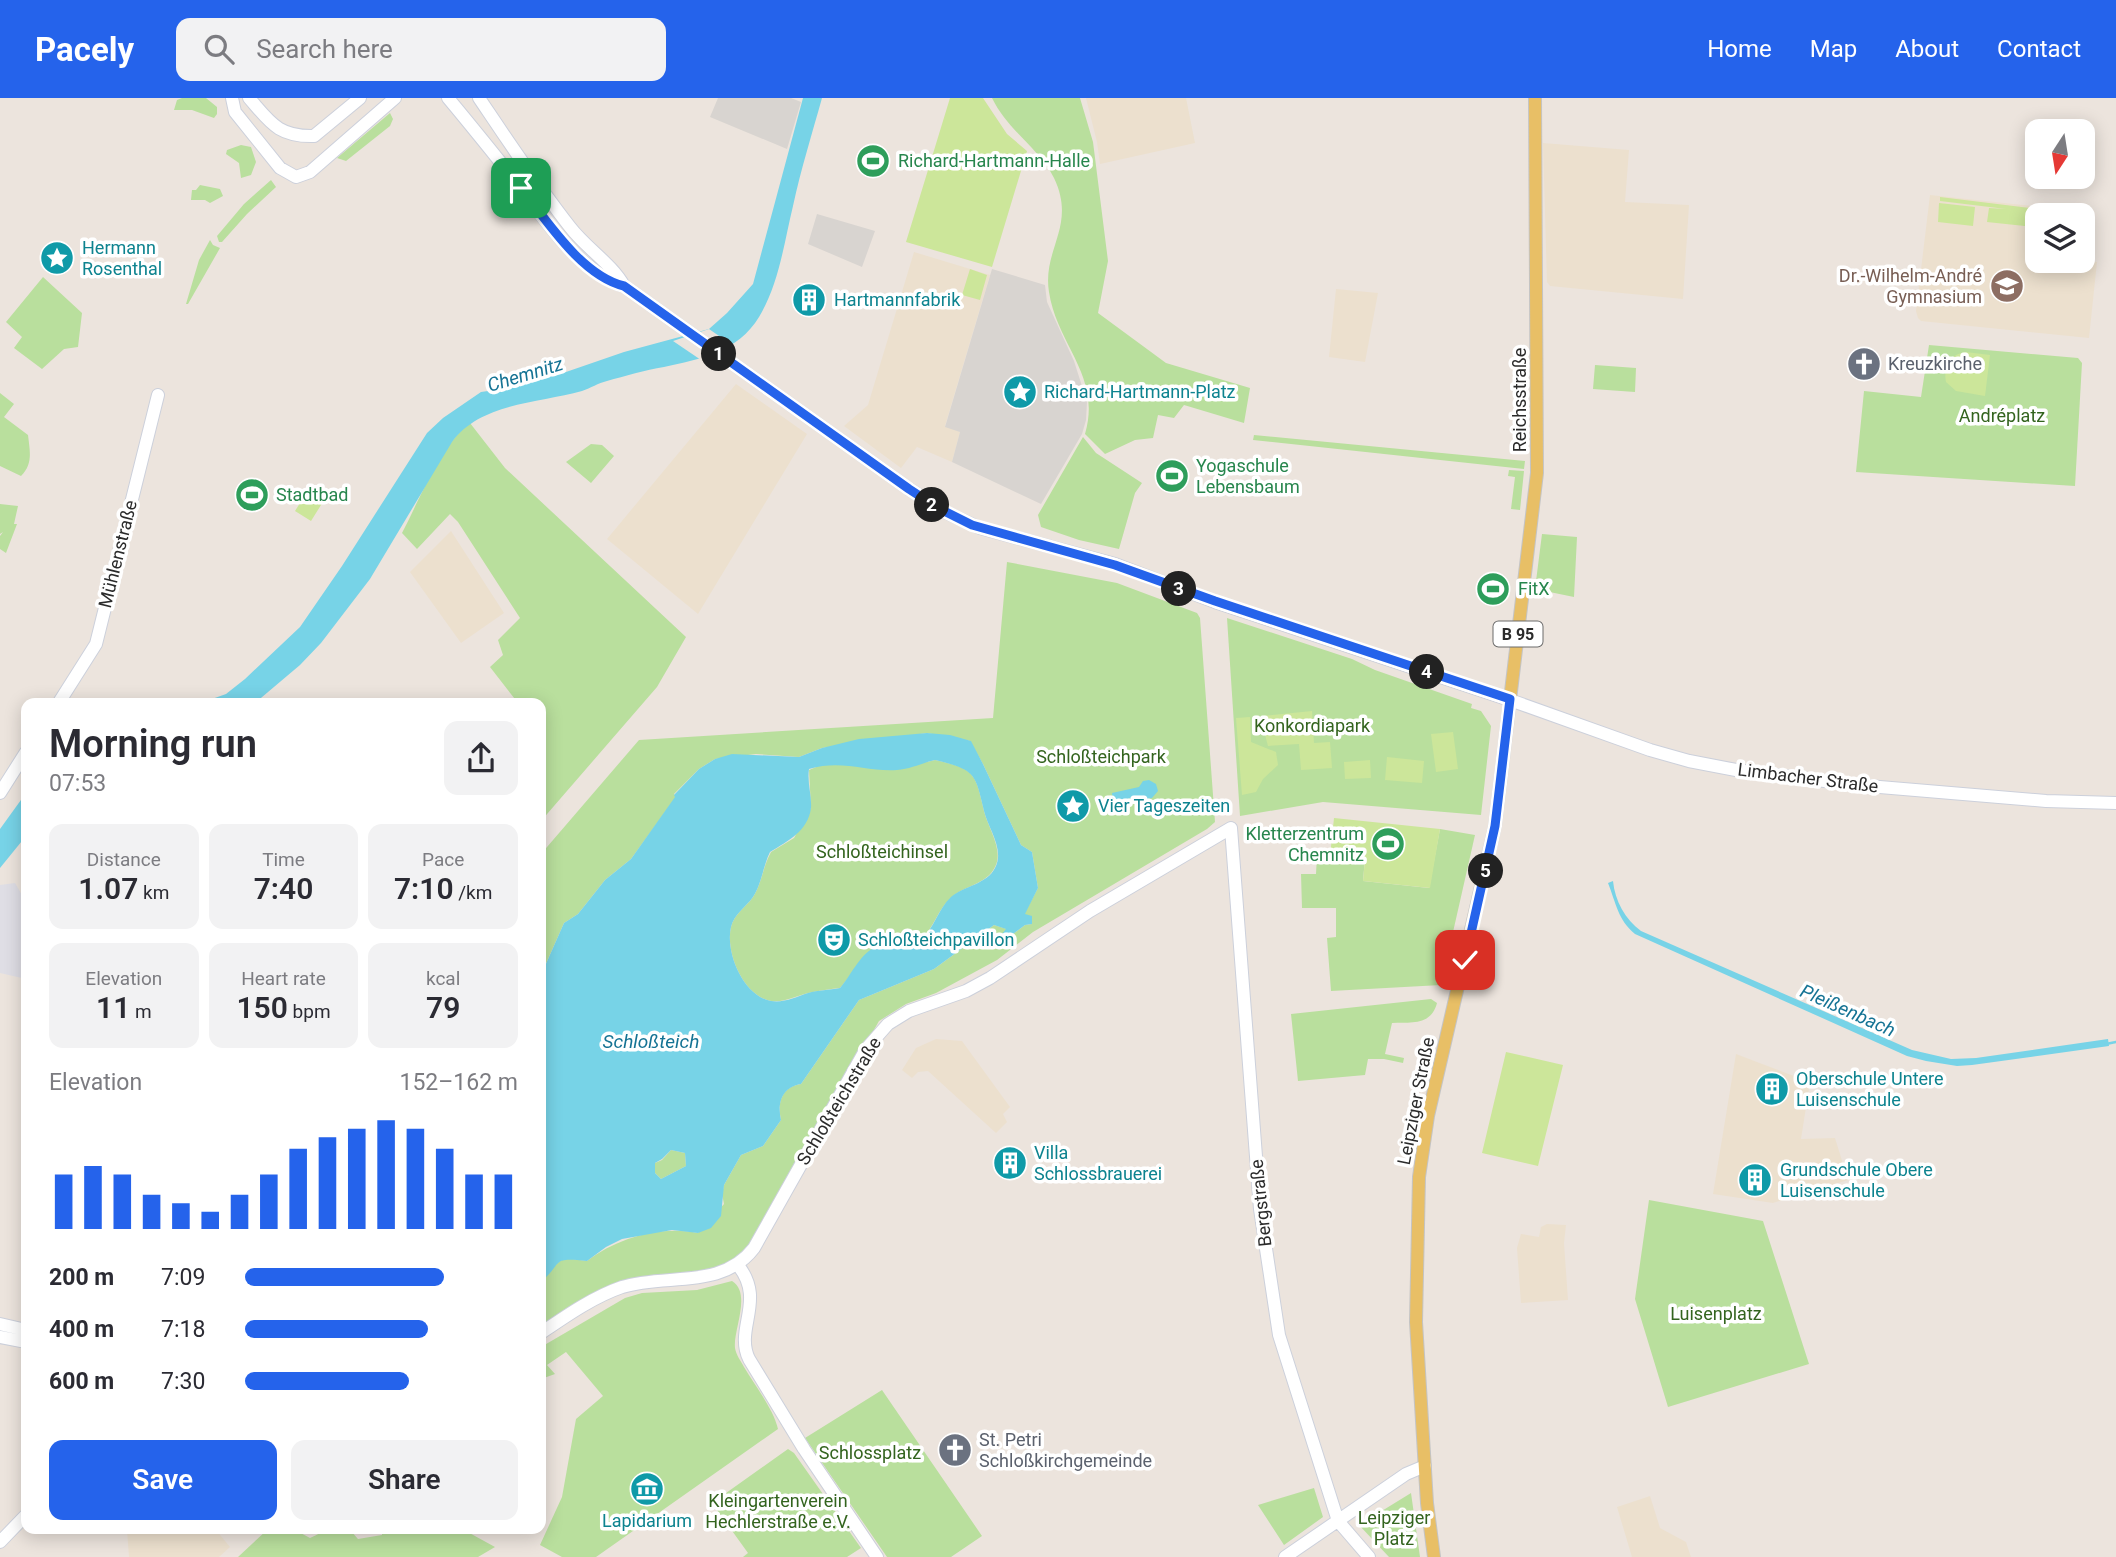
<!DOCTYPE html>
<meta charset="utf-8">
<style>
:root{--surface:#fff;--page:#f2f2f3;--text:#2b2b33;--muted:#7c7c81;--accent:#2563eb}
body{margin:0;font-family:Roboto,sans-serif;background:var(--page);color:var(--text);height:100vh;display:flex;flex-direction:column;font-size:26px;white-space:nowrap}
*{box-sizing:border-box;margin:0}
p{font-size:23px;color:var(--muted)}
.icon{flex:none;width:38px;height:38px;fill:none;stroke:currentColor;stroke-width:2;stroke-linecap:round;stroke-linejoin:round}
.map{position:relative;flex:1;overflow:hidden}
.drawer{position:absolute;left:21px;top:600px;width:525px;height:836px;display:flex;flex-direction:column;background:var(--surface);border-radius:14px;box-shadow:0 4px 18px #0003}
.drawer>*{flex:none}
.needle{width:46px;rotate:192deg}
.buttons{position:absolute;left:2025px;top:21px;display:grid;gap:14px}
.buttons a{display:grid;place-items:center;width:70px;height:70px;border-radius:14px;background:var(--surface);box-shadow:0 4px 18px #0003;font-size:35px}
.pin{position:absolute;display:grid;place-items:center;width:60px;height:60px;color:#fff;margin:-30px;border-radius:14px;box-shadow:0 4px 10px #0006}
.km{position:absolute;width:35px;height:35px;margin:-18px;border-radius:50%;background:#222;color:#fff;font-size:19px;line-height:35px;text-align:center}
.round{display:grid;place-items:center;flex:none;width:74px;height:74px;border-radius:14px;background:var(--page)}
.headline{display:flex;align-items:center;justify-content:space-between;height:119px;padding:0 28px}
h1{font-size:38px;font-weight:600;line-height:52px}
.metrics{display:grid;grid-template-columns:repeat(3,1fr);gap:10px;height:119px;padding:7px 28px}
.metrics div{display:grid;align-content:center;border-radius:14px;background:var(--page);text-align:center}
.metrics b{font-size:30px;font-weight:600}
.metrics small{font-size:19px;font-weight:400}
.metrics p{font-size:19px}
.chart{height:196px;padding:14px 28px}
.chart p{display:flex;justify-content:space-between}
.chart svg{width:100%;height:126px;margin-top:7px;stroke:var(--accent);stroke-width:6}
.primary-button{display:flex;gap:14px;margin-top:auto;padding:14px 28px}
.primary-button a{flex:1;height:80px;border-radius:14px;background:var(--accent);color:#fff;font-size:28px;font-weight:600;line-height:80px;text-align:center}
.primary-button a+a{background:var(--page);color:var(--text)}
ul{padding:0 28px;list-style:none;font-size:23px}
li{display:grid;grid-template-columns:112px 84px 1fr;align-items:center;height:52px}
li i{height:18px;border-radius:9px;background:var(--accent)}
header{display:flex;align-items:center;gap:42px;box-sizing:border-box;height:98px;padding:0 35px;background:var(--accent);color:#fff}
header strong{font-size:33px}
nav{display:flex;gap:38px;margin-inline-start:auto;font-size:24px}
.search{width:490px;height:63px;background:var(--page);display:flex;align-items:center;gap:18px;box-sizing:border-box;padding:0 24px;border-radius:14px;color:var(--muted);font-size:26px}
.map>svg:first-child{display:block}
.industrial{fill:#dfdee5}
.education{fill:#ece0ce}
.green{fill:#b9df9d}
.pitch{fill:#cce69a}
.plaza{fill:#d8d4d0}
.water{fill:#77d3e7;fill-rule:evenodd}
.pier{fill:#ece4dd}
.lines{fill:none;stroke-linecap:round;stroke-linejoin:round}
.stream{stroke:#77d3e7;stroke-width:2.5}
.secondary-casing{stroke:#ccd0db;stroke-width:14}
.primary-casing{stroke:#c4c4c4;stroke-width:14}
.secondary{stroke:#fff;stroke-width:12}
.primary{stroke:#e8bf66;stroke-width:12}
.route-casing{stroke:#fff;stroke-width:14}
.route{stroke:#2563eb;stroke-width:9}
.labels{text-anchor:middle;stroke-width:7;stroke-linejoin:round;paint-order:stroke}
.shield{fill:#fff;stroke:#6b6b6b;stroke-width:2}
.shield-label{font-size:16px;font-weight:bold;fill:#2b2b2b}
.leisure-label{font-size:18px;fill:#27864d;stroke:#fff;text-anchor:start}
.culture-label{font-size:18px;fill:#0d838f;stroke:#fff;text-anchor:start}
.education-label{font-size:18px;fill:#785e54;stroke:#fff;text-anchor:end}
.worship-label{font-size:18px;fill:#5b616d;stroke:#fff;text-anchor:start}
.street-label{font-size:18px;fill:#2b2b2b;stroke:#fff}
.park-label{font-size:18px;fill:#33641e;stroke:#fff}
.water-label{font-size:19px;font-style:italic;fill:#157394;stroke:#fff}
</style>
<header>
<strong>Pacely</strong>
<div class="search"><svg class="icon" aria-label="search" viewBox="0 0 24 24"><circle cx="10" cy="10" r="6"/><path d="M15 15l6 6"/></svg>Search here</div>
<nav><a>Home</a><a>Map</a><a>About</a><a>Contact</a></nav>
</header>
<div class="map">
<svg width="2116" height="1459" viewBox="0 0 2116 1459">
<rect width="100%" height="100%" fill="#ece4dd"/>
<path class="industrial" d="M15,785l11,19v77l-26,-6v-88z"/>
<path class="education" d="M1086,0h100l9,45 -95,21 -3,-22z
M1543,45l86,7 -4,52 64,3 -6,94 -133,-13 -3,-4z
M1930,97l110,12v8h-3v46h45l1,-16 10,1 -2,15 6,1 -8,76 -168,-17 -3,-3 -2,-7z
M914,154l76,23 -45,151 15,6 -8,30 -35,-15 -16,21 -57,-42 24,-21z
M1336,191l42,4 -13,69 -36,-5z
M736,286l71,50 -109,180 -91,-75z
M451,433l53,82 -43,30 -51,-71z
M936,941l26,2 48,66 -7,7 4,8 -11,11 -68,-62 -10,1 -6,6 -10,-8 14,-22z
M1736,956l74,28 -9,57 34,-1 13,42 -75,23 -60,-9z
M1547,1126l19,1 -2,18 4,57 -47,3 -4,-55 4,-14 18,3 2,-10z
M1650,1398l10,32 26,14 5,15h-59l-15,-50z
M127,1432h89l14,17 -11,10h-90z"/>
<path class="green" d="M182,0h24l11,9v7l-3,4 -22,-8h-18l3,-10z
M992,0h88l13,44 15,119 -10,52 68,50 84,25 -6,35 -60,-18 -10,13 -16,-3 -5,23 -18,2 -30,14 -20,-20c17,-58 -28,-89 -36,-142 -7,-43 28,-66 5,-114 -15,-30 -46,-47 -62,-80z
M390,15l3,6 -3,7 -44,35 -9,-3z
M241,47l10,2 5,15 -5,13 -10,3 -2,-15 -13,-9 1,-4z
M271,82l5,7 -29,27 -25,28h-3l-2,-6 27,-32z
M200,87l20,4 3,7 -13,7 -5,-3h-14l1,-10h4z
M210,142l3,5 7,3 -32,56h-2l13,-44z
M43,179l39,36 -4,34 -14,2 -22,20 -28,-21 8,-11 -16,-15z
M1929,247l149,13 4,5 -7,123 -219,-14 8,-81 57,6z
M1595,267l41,3 -1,24 -42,-3z
M0,295l14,11 -10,13 24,18c2,17 5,29 -7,41l-21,-10z
M470,325l35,45 181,169 -29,50 -116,134v-117l-23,-1 -28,-36 13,-12 -5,-15 22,-22 -62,-96 -8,-8 -33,35 -15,-16c17,-32 39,-89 68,-110z
M1254,337l271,26 -1,8 -271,-29z
M1083,339l13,16 46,30 -7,10 -16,56 -40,-9 -38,-13 -3,-12z
M591,346l11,1 12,11 -23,27 -25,-21z
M1509,372l15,1 -4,39 -9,-1 4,-32 -7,-1z
M0,406l18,2 -4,18h3l-11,29 -6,-4v-13l3,-4 -3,2z
M1542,436l35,3 -3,60 -39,-8z
M1007,464l110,21 80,30 3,5 15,204 -8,7 -174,103 -36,28 -61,33 -30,11 -27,17 -138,242 -110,23 -90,47v-51l13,-17 11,-7 22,3c30,-23 73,-36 111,-28l26,-29 -2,-10 2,-9 17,-30 22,-9 18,-26c-4,-18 1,-33 20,-36l58,-84 75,-31 60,-44 13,4 -2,11 20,-15 7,-1 -8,-10 14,-26 -6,-36 -11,-7 -38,-81 -13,-23 -43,-8 -105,15 -23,9 -43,-3 -41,5 -16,10 -25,25 2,3 -45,62 -26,21 -27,34 -14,9 -23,52v-121l98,-114 354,-22z
M1227,520l125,41 23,11 97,34 -1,4 10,3 10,15 -10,89 -158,-13 -83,14z
M935,662c40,9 40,12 49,51 4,17 20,39 11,56 -8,17 -31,19 -43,30 -14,11 -18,31 -31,43 -12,11 -22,4 -35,7 -25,5 -31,25 -46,41 -9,1 -18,2 -27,4 -14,2 -27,11 -42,9 -28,-5 -46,-49 -40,-74 3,-13 15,-20 22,-30 9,-14 10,-31 18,-45l23,-14 17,-30 -2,-38 12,-5 22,-1 84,-2z
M1440,731l35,6 -34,150 -110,6 -4,-53 9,-1v-29h-34l-1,-34h15l1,-19 48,3 -2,23 66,7z
M1431,901l6,4c-6,23 -26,19 -45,20l-7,31 19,4 -1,5 -19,-4h-16l-3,16 -67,6 -7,-67z
M671,1052l14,3 1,13 -25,13 -6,-6v-10l7,-3z
M1649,1102l114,21 46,143 -141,43 -33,-108z
M732,1183c20,12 1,49 3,67 1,7 6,13 9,19 11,19 29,41 34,62l-182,128h-34l-22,-12 22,-48 14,-78 27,-23 -37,-44 -19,13 8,9 -14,5v-32l84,-49 17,-5 55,-3z
M882,1292l100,146 -31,21h-64l-82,-119z
M788,1351l6,4 67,95 -14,9h-104l5,-4 -36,-50z
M1314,1390l9,29 -39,28 -26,-40z
M1411,1395l9,64h-31l-30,-32z
M267,1432h28l15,8c10,-4 22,-13 31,-5l10,-2 7,8 24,-4v-5h82l31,17 -17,10h-240z"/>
<path class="pitch" d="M950,0h33l24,36 20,17 -35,116 -86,-25z
M1940,99l99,12 -4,18 -48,-5 2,-14 17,1 -66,-8z
M1939,105l36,4 -2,19 -35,-4z
M970,171l17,6 -7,25 -18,-5z
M1966,254l24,3 -5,41 -29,-5 -10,-9c-3,-16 4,-28 20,-30z
M310,389l16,10 -15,24 -16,-10z
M1312,613l2,32 16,-1 2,26 -31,2 -2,-26 -31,2 -5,-19 -1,-11z
M1250,619l1,25 25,10 2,13 -15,14 -7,13 -14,3 -6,-77z
M1453,634l5,37 -22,3 -5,-38z
M1387,659l37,4 -2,22 -37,-3z
M1370,662l1,18 -26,1 -1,-17z
M1334,720l106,11 -10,59 -67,-7 2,-22 -35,-3z
M1506,954l57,13 -25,101 -56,-13z"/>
<path class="plaza" d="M718,0h73l10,4 -14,47 -77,-32z
M817,116l58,17 -13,36 -54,-23z
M992,171l53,16 2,17 27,59 13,41 -1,18 -4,14 -41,70 -89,-42 8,-30 -15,-5z"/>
<path class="water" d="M803,0h19c-10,36 -21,71 -29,108 -9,37 -14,78 -34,111 -21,35 -59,42 -95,50 -19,3 -39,9 -57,14 -9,2 -16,7 -25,10 -43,12 -102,12 -130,51l-82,137 -49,64 -21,22 -45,38 -57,1 28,-10 19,-15 55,-52 42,-61 85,-133 16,-15 38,-26 21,-3 35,-12 29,-5 58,-20 85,-23 18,-16 26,-29z
M927,635l23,2 21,6 12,23 38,81 11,7 6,36 -13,26 7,2v8l-7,1 -20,15 -4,-5 5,-6 -12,-4 -60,44 -75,31 -58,84c-19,3 -24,19 -20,36l-18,26 -22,9 -17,30 -3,31 -10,12 -13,5 -26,-3 -50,9 -16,8 -19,14c-37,-4 -23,1 -46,21v-307l23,-52 14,-9 27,-34 26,-21 44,-62 -1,-2 25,-26 16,-10 17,-5 67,3 23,-9 37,-9zM935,662c40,10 40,12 49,51 4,17 21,39 11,57 -8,16 -31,18 -44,29 -13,12 -17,32 -31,44 -14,13 -30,0 -46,7 -14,6 -24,29 -34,40 -11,2 -22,2 -32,5 -12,4 -24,10 -37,8 -28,-5 -46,-49 -40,-74 3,-13 15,-20 22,-30 9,-14 10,-31 17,-45 18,-11 38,-21 41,-44 1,-12 -4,-25 -2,-39 33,-10 57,3 88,1 14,-1 25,-7 38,-10zM671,1052l14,3 1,13 -25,13 -6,-6v-10l7,-4z
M1149,682l7,4 2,7 -6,7 -5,1 -6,-3 -28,6 -1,-9 27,-6 4,-6z
M26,695v43l-26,32v-39z
M1613,783c2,20 12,38 28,50l271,119 39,9 25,-1 132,-19 1,7 -137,19 -15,1 -31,-5 -19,-5 -272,-122c-17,-14 -19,-31 -27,-51z"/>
<path class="pier" d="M709,231l26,18 -34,13 -28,-19z"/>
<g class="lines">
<path class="stream" d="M2106,946l10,-2"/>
<g class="secondary-casing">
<path id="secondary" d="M232,0l3,14 45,56 16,9 14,-5 85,-74
M249,0c21,24 29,39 65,38l46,-38
M448,0c21,25 41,50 62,76 28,36 69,100 114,112l285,203 38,24 33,15 135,36 100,38 295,98 140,50 39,11 47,9 120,15 190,16 70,2
M479,0c29,43 58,87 91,129 16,21 42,37 54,59
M58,606l38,-60 62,-249
M0,695l26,-41
M737,1166c30,36 -3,64 12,95l55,90 73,108
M0,1226l26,6
M541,1235c25,-17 52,-36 81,-46 44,-14 100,3 132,-39l112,-199 22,-25 21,-13 57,-20 24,-13 100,-67 141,-83 29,381 19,126 59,186 31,36
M0,1239l26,5
M0,1444l26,-27
M1285,1459l121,-83 19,-8"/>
</g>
<g class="primary-casing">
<path id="primary" d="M1434,1459l-7,-54 -11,-181 3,-145 9,-61 67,-290 42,-353 -2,-375"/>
</g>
<use href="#secondary" class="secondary"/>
<use href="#primary" class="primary"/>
</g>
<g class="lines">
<g class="route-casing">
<path id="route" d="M521,90c26,33 61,88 103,98l285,203 29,19 34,17 143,40 100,36 295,98 -15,127 -30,134"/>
</g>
<use href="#route" class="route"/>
</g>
<defs>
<g id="stadium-disc" transform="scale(1.75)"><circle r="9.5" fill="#2e9e5b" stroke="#fff"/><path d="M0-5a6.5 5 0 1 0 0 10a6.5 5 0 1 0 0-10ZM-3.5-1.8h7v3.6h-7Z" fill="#fff"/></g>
<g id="sight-disc" transform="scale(1.75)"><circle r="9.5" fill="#0f9aa8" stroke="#fff"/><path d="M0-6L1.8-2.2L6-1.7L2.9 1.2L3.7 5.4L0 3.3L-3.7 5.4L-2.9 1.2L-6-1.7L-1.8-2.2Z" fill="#fff"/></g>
<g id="school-disc" transform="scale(1.75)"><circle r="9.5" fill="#8d6e63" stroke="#fff"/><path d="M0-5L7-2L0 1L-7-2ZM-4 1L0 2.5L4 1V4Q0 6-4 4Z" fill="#fff"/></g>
<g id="building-disc" transform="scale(1.75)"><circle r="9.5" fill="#0f9aa8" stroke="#fff"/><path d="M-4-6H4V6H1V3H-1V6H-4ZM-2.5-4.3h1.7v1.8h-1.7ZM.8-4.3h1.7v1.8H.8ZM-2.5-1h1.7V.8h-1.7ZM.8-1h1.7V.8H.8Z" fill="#fff"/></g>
<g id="church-disc" transform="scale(1.75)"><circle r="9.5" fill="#6b7280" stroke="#fff"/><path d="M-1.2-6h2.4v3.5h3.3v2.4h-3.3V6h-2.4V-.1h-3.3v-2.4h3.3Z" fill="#fff"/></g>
<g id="theatre-disc" transform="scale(1.75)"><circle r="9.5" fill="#0f9aa8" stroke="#fff"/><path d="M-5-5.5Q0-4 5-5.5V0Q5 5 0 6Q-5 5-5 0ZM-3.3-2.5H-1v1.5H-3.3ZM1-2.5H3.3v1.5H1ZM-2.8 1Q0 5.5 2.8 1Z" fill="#fff"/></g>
<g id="museum-disc" transform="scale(1.75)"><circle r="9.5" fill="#0f9aa8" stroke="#fff"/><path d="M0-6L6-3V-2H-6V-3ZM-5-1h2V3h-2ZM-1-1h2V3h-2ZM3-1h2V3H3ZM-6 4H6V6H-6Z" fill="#fff"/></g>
</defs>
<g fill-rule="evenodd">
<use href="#stadium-disc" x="873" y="63"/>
<use href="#sight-disc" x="57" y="160"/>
<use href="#school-disc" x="2007" y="188"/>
<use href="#building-disc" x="809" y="202"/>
<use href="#church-disc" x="1864" y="266"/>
<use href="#sight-disc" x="1020" y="294"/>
<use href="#stadium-disc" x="1172" y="378"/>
<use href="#stadium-disc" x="252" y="397"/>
<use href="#stadium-disc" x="1493" y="491"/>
<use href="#sight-disc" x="1073" y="708"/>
<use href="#stadium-disc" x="1388" y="746"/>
<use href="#theatre-disc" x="834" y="842"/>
<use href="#building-disc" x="1772" y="991"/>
<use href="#building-disc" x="1010" y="1065"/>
<use href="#building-disc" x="1755" y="1082"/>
<use href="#church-disc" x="955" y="1352"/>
<use href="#museum-disc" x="647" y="1391"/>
</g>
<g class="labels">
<rect class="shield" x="1493.5" y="523.5" width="49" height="25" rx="5"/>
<g class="shield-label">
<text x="1518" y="542">B 95</text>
</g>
<g class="leisure-label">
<text x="898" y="69">Richard-Hartmann-Halle</text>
<text x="1196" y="374">Yogaschule<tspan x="1196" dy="21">Lebensbaum</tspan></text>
<text x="276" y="403">Stadtbad</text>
<text x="1518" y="497">FitX</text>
<text x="1364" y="742" text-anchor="end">Kletterzentrum<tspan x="1364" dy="21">Chemnitz</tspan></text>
</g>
<g class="culture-label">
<text x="82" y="156">Hermann<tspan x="82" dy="21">Rosenthal</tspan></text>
<text x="834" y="208">Hartmannfabrik</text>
<text x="1044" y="300">Richard-Hartmann-Platz</text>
<text x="1098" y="714">Vier Tageszeiten</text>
<text x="858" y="848">Schloßteichpavillon</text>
<text x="1796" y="987">Oberschule Untere<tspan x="1796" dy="21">Luisenschule</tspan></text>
<text x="1034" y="1061">Villa<tspan x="1034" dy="21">Schlossbrauerei</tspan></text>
<text x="1780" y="1078">Grundschule Obere<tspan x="1780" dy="21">Luisenschule</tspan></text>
<text x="647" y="1429" text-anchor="middle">Lapidarium</text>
</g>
<g class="education-label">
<text x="1982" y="184">Dr.-Wilhelm-André<tspan x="1982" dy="21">Gymnasium</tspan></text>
</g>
<g class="worship-label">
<text x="1888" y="272">Kreuzkirche</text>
<text x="979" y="1348">St. Petri<tspan x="979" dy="21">Schloßkirchgemeinde</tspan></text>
</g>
<g class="street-label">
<text transform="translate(1520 302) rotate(-90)" y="6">Reichsstraße</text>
<text transform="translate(118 456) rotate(-76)" y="6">Mühlenstraße</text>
<text transform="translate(1808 680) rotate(7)" y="6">Limbacher Straße</text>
<text transform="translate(839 1003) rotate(-59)" y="6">Schloßteichstraße</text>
<text transform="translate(1416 1003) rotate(-79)" y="6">Leipziger Straße</text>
<text transform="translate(1261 1105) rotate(-96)" y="6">Bergstraße</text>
</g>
<g class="park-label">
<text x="2002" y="324">Andréplatz</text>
<text x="1312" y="634">Konkordiapark</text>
<text x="1101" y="665">Schloßteichpark</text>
<text x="882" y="760">Schloßteichinsel</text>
<text x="1716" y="1222">Luisenplatz</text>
<text x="870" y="1361">Schlossplatz</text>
<text x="778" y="1409">Kleingartenverein<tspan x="778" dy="21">Hechlerstraße e.V.</tspan></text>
<text x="1394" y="1426">Leipziger<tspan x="1394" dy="21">Platz</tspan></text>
</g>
<g class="water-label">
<text transform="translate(525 276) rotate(-17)" y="7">Chemnitz</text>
<text transform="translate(1848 912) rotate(24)" y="7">Pleißenbach</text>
<text x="651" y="950">Schloßteich</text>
</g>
</g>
</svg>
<div class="buttons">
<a><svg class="needle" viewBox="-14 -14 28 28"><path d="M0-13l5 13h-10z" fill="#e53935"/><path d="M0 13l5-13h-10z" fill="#7c7c81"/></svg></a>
<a><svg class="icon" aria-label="layers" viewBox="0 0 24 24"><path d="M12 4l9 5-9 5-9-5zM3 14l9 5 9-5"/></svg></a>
</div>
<div class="pin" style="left:521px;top:90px;background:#1e9e55"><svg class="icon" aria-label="arrive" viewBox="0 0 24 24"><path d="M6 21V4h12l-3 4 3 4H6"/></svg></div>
<div class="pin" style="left:1465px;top:862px;background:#d93025"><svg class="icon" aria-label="check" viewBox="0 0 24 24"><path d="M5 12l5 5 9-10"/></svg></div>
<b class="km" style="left:719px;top:256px">1</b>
<b class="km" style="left:932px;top:407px">2</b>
<b class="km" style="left:1179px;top:491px">3</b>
<b class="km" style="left:1427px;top:574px">4</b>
<b class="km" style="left:1486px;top:773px">5</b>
<section class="drawer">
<div class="headline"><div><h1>Morning run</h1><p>07:53</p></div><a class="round"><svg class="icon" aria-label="share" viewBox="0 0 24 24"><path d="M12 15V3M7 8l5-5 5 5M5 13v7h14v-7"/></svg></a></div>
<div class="metrics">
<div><p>Distance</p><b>1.07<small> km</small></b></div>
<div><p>Time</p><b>7:40</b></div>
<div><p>Pace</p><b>7:10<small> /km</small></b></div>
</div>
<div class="metrics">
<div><p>Elevation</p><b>11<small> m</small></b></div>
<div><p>Heart rate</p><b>150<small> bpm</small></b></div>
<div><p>kcal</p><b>79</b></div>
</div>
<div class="chart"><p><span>Elevation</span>152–162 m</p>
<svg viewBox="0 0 160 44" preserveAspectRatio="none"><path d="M5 44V25M15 44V22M25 44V25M35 44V32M45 44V35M55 44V38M65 44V32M75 44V25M85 44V16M95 44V12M105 44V9M115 44V6M125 44V9M135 44V16M145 44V25M155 44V25"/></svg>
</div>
<ul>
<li><b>200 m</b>7:09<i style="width:73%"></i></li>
<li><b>400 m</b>7:18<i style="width:67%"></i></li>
<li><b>600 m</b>7:30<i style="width:60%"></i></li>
</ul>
<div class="primary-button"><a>Save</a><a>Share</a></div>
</section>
</div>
